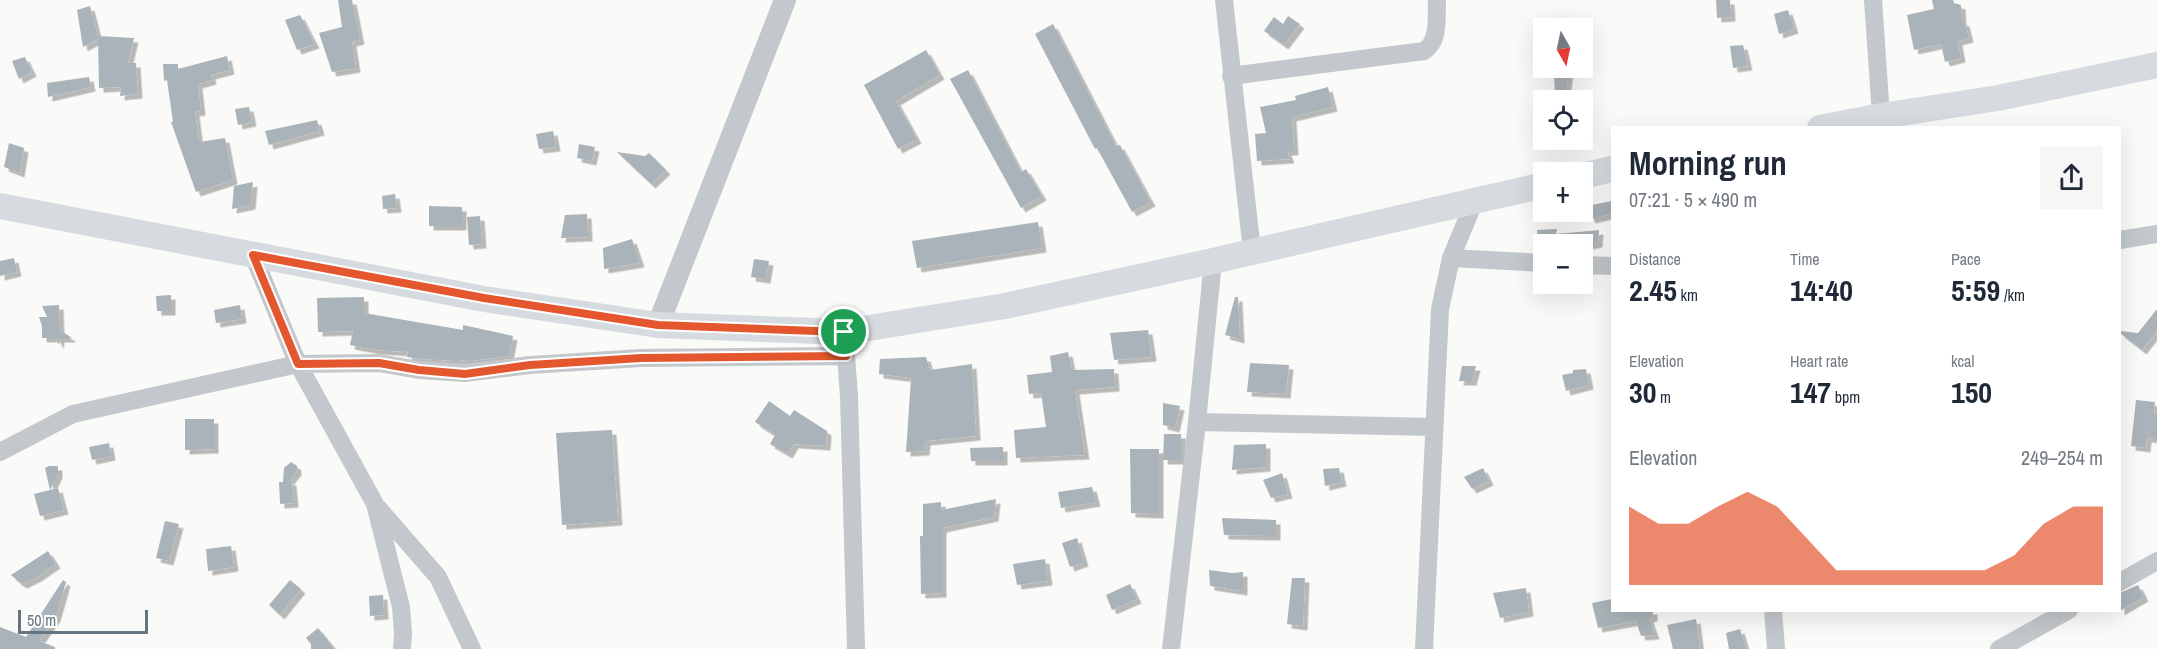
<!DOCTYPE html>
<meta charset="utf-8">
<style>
:root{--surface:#fff;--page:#f6f6f7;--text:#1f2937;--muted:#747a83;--accent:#e4572e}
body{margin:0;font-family:"Archivo Narrow",sans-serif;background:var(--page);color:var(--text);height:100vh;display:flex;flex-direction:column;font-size:22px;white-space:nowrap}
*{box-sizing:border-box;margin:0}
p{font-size:20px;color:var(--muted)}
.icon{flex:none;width:33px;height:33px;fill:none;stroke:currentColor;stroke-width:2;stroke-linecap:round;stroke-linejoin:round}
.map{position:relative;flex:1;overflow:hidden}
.sheet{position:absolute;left:1611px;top:126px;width:510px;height:486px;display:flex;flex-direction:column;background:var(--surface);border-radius:0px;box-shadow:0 6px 24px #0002}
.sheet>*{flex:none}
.needle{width:39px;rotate:171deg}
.fabs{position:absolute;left:1533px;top:18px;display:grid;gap:12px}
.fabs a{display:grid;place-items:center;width:60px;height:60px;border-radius:0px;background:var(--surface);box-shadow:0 6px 24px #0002;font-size:30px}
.scale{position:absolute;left:18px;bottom:15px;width:130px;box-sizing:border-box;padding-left:6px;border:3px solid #657683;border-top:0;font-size:16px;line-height:21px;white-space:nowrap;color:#657683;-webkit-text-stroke:4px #fff;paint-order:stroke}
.pin{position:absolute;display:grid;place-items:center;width:51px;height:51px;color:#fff;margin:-26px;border:3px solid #fff;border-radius:50%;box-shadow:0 2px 6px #0007}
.round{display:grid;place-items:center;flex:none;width:63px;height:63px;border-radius:0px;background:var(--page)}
.head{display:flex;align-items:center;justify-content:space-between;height:102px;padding:0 18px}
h1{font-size:33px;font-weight:700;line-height:45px}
.figures{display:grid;grid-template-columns:repeat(3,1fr);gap:9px;height:102px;padding:6px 18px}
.figures div{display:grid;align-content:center}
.figures b{font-size:30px;font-weight:700}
.figures small{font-size:16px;font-weight:400}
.figures p{font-size:16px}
.chart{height:168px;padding:12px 18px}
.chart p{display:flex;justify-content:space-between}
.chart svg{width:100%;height:108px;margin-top:6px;fill:var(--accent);opacity:.7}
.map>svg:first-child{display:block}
.building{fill:#aab3b9;filter:url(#shadow)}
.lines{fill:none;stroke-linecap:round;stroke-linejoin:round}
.minor{stroke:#c3c8cc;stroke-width:18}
.tertiary{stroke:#c3c8cc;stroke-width:22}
.secondary{stroke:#d6dbdf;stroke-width:26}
.route-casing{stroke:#fff;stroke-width:12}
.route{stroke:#e4572e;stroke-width:8}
</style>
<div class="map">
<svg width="2157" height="649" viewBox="0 0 2157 649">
<defs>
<filter id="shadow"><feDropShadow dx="4.5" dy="4.5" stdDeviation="0" flood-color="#0004"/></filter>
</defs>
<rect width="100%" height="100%" fill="#fafaf8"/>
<path class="building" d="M338,0h14l8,40 -8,2 4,26 -24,4 -13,-39 23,-6z
M1716,0h14l1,17 -14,1z
M1932,0h21l1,3 7,2 1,16 3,1 4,16 -11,3 3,17 -16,4 -4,-18 -27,6 -7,-35 27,-6z
M90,6l8,31v-1l36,2 -6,25h8l2,31 -18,2 1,-9 -22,1 -1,-49 -15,8 -6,-37z
M1788,10l6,19 -15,5 -5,-20z
M300,15l15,29 -18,6 -12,-30z
M1288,16l12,8 -16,21 -20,-14 10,-14 9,7z
M1053,24l63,122 4,-1 31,57 -19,10 -35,-64 -2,1 -60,-115z
M1743,45l5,21 -15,2 -3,-22z
M926,50l14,25 -44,26 21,38 -19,10 -34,-64z
M227,56l3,14 -19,5 1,5 -14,4 3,27 -6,1 4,30 26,-4 8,42 -37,12 -25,-70h2l-6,-42 -3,1 -1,-17h15v5z
M25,57l7,15 -13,7 -7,-18z
M968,70l53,102 5,-3 16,27 -21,12 -71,-129z
M1569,71l-4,29h-10l-1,-26z
M89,77l2,10 -43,10 -1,-14z
M1328,87l5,20 -41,10 2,34h-7l3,8 -33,2 -2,-27 11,-1 -6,-26 36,-7 -1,-4z
M249,107l3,15 -14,3 -3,-16z
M317,120l3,11 -51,14 -4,-14z
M553,131l3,16 -17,2 -3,-15z
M9,143l15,5 -4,25 -16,-6z
M579,144l16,3 -3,14 -15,-3z
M617,152l28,4 4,-3 17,17 -15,14z
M253,182l-2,23 -19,4 2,-23z
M395,194l2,14 -14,1 -1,-13z
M1612,201v13l-21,5 -5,-13z
M429,206l33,1v19h-33z
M587,214l1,23 -27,1 4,-23z
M480,216l2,28 -13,1 -2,-28z
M1038,222l4,26 -125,20 -5,-27z
M1557,229l-1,5 43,-4 -1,13 -15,3 -45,-2 -1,-14z
M632,239l8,24 -36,6 -1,-21z
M14,258l3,14 -17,4v-15z
M754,259l15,2 -3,18 -15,-2z
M171,295v16h-14l-1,-15z
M364,297v16l99,17v-5l50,11 -4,20 -39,5 -9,-1 -1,1 -40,-2 -13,-2 1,-5 -32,-2 -26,-5 3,-14 -35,1 -1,-34z
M1235,297h3l2,42 -15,-4z
M59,305l1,25 12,8h-12l-1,7 -3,-7h-14v-12l-3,-9h8l-5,-11z
M240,305l2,14 -26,4 -2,-13z
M2157,309v22l-15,19 -22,-17v-2l18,2z
M1148,330l4,27 -38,3 -4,-27z
M1068,352l4,18 42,-1 1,18 -40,3 10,65 -69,3 -2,-28 32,-3 -5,-34 -12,1 -2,-19 25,-3 -2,-16z
M926,357l4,13 42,-6 4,72 -50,5 -1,10 -19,1 5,-74 -32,-4 1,-15z
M1250,363l39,2 -3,29 -39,-2z
M1462,366h14l-4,15h-13z
M1586,369l3,16 -23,6 -4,-16 11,-2v-3z
M2136,400l19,2 -1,12h3v25l-10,-1 -1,10 -15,-2z
M769,401l21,15 4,-6 33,21 -1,15 -32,-2 -6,10 -18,-10 5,-9 -20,-13z
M1163,403l17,3 -5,22 -12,-3z
M185,419h29v30l-29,1z
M612,430l6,91 -56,4 -6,-92z
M1164,434h17v26h-18z
M109,443l2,13 -19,4 -3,-13z
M1266,444v23l-34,3 2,-25z
M1003,447v14h-32l-1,-13z
M1130,449h29v65l-28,-1z
M291,462l6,4v5l-8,10h3l2,22 -14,1 -1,-22h4l1,-14z
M49,466h9v8l-8,16 8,-2 6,22 -24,6 -6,-22 16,-4 -5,-22z
M1339,468l3,14 -17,4 -2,-17z
M1483,468l6,13 -17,8 -8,-12z
M1282,473l6,21 -17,4 -8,-18z
M1092,487l4,15 -35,6 -3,-16z
M996,499l-2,18 -52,11v65l-21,1 -1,-58h3v-32l18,-2v8z
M1222,518l54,2v16l-52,-1z
M165,521l14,3 -10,37 -13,-3z
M1077,538l7,24 -14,5 -8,-24z
M231,546l3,21 -26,4 -2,-22z
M48,551l8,13 -19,13 -14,7 -4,-2 -8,-7z
M1045,559l3,22 -31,4 -4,-21z
M1209,570l23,3 11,-1v19l-33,-5z
M1292,578h13l-2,48 -16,-2z
M63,580l3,2 -10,35 -17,24 16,6v2h-55v-22l26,10z
M290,580l11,9 -21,26 -11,-10z
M1130,584l7,15 -25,11 -6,-15z
M2138,585l6,12 -24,14v-18z
M1526,588l3,24 -29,6 -7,-25z
M383,595l1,20 -14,1 -1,-20z
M1612,599v11h41v7l-4,1 6,17 -14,1 -5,-15 -38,7 -6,-25z
M1696,619l4,30h-27l-6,-24z
M318,628l17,21h-24v-5l-5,-6z
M1740,629l6,20h-17l-3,-16z"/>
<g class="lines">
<path class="minor" d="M1224,0l28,251
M1873,0l8,116
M1231,76l193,-25c16,-10 12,-34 13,-51
M2120,240l37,-6
M253,255l45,109 77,140 26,103 2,26 -1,16
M1451,258l93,5
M1582,265l30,1
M846,356l3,40 7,253
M1197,422l237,5
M0,452l73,-38 225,-50 81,-1 40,7 46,3 65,-8 111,-7 205,-2 -2,-24
M378,508l60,69 34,72
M2120,582l37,-21
M1773,610l3,39
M1171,649l26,-227 16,-161
M1424,649l16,-340 11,-51 24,-58
M1999,649l70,-39"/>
<path class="tertiary" d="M658,325l127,-325"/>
<path class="secondary" d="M1820,128l61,-12 117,-18 159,-33
M1582,176l30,-7
M0,206l484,93 174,26 186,7 161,-26 208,-45 331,-76"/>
</g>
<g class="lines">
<g class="route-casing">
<path id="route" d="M253,255l231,43 174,27 186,7 2,24 -205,2 -111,7 -65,9 -46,-4 -40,-7 -81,1z"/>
</g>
<use href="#route" class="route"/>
</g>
</svg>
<div class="fabs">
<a><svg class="needle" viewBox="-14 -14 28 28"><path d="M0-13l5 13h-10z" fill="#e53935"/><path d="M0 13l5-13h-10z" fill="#747a83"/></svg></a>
<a><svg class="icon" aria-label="locate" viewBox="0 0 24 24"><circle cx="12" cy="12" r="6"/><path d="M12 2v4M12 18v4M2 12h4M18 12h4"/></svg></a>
<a>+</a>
<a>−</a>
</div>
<div class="scale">50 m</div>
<div class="pin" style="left:844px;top:332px;background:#1e9e55"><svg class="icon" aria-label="arrive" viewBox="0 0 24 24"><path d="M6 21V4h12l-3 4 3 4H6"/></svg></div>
<section class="sheet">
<div class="head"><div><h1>Morning run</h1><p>07:21 · 5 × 490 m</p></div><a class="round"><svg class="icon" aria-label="share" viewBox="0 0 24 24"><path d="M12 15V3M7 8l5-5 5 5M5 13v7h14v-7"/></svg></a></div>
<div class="figures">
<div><p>Distance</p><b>2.45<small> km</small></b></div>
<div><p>Time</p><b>14:40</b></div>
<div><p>Pace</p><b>5:59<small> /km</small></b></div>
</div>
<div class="figures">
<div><p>Elevation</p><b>30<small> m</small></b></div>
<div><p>Heart rate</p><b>147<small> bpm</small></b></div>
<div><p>kcal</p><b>150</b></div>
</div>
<div class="chart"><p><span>Elevation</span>249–254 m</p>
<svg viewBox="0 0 160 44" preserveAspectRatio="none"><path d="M0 44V12L10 19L20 19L30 12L40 6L50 12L60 25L70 38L80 38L90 38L100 38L110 38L120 38L130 32L140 19L150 12L160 12V44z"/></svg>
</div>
</section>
</div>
